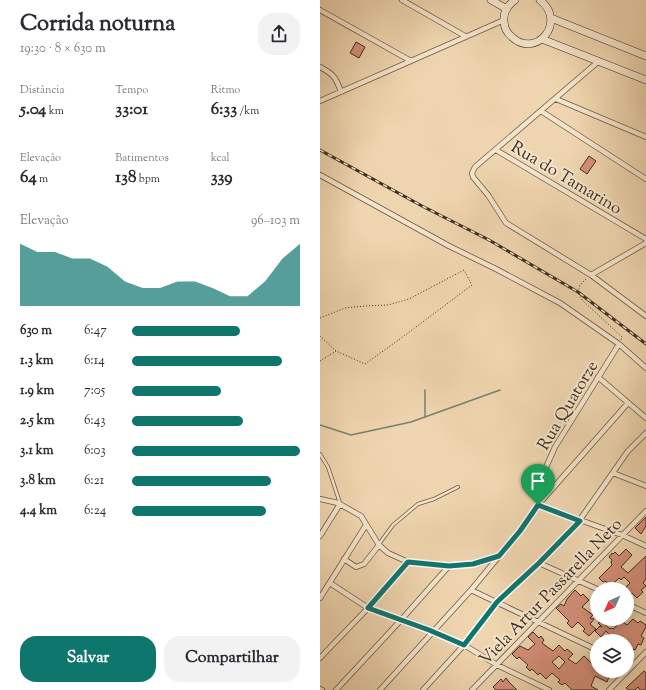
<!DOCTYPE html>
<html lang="pt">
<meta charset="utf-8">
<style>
:root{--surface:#fff;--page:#f2f2f3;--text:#2b2b33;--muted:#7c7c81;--accent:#0f766e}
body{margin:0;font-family:"Sorts Mill Goudy",serif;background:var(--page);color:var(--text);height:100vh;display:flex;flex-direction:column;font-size:15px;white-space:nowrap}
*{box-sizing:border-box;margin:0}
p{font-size:13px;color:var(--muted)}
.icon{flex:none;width:22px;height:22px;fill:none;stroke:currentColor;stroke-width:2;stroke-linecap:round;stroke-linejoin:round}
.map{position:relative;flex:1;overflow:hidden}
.sheet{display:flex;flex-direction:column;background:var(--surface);width:320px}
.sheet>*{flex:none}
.needle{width:26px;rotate:225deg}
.tools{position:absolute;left:270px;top:582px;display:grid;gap:8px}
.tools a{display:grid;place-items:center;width:44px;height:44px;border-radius:50%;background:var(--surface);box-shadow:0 2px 10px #0003;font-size:20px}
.pin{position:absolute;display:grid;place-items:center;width:34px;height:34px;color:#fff;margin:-41px -17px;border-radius:50% 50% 50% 0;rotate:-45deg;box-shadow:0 0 4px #0007}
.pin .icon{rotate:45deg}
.round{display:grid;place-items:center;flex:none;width:42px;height:42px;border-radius:16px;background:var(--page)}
.headline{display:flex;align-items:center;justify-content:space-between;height:68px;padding:0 20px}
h1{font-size:22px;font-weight:700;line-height:30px}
.metrics{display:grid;grid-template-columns:repeat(3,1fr);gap:6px;height:68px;padding:4px 20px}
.metrics div{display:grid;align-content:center}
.metrics b{font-size:17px;font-weight:700}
.metrics small{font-size:11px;font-weight:400}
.metrics p{font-size:11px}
.chart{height:112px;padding:8px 20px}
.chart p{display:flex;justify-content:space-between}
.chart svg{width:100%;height:72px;margin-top:4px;fill:var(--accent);opacity:.7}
.primary-button{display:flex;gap:8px;margin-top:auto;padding:8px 20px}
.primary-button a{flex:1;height:46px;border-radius:16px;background:var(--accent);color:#fff;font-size:16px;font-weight:700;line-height:46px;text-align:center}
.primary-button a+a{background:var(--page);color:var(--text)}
ul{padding:0 20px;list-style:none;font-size:13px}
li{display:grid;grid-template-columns:64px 48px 1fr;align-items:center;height:30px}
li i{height:10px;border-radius:5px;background:var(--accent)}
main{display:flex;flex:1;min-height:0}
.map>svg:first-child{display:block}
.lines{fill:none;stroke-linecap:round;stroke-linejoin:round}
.stream{stroke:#748272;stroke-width:1.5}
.building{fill:#d6907b;stroke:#3b3021;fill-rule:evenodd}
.lane-casing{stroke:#685944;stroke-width:4}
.street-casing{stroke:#685944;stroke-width:6}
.secondary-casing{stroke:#3b3021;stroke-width:8}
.path{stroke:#3b3021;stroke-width:1;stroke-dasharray:1 2;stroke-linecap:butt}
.lane{stroke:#f5e4cb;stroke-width:2.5}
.street{stroke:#f5e4cb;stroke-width:4.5}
.secondary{stroke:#f5e4cb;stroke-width:7}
.rail-casing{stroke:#3b3021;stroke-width:3}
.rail{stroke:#f5e4cb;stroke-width:1.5;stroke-dasharray:4.5;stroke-linecap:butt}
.route-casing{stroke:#fff;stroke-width:8}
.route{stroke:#0f766e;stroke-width:5}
.labels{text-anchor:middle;stroke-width:4;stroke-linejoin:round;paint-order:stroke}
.street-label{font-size:17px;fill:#3b3021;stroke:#f5e4cb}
</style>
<main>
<section class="sheet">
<div class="headline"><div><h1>Corrida noturna</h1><p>19:30 · 8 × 630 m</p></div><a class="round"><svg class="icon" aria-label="share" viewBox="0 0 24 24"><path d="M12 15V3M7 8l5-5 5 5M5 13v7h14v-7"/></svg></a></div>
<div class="metrics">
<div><p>Distância</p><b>5.04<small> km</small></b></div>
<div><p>Tempo</p><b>33:01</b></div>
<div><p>Ritmo</p><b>6:33<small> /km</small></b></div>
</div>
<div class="metrics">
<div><p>Elevação</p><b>64<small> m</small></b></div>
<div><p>Batimentos</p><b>138<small> bpm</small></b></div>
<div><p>kcal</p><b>339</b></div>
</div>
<div class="chart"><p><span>Elevação</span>96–103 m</p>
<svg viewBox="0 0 160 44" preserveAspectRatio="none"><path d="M0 44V6L10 11L20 11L30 15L40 15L50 20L60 29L70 33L80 33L90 29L100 29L110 33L120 38L130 38L140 29L150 15L160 6V44z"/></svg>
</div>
<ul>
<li><b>630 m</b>6:47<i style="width:64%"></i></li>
<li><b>1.3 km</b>6:14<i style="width:89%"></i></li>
<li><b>1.9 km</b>7:05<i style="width:53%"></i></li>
<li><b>2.5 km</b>6:43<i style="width:66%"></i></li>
<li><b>3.1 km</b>6:03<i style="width:100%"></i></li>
<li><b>3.8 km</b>6:21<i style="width:83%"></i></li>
<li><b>4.4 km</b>6:24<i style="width:80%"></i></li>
</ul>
<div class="primary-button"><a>Salvar</a><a>Compartilhar</a></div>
</section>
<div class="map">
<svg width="326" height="690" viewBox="0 0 326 690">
<rect width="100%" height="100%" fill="#efd5af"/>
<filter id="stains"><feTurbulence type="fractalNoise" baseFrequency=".005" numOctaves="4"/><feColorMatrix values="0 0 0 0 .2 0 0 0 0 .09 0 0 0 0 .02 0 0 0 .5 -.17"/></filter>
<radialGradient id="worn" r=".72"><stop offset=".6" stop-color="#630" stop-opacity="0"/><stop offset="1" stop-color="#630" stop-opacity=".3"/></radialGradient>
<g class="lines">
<path class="stream" d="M105,416v-26
M0,425l31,10 60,-13 89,-32"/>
</g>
<path class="building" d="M36,42l9,5 -6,11 -9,-5z
M269,156l7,5 -9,13 -7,-5z
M326,517v9l-5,8 -6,-6z
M306,549l6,6 -11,12 7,6 18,-17v23l-3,4 3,3 -5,4 2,2 -6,6 -5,-5 -2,3 -3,-3v-4h-3l6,-6 -6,-6 -3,3 -2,-2 -8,8 -6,-5 -2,1 -4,-4 13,-13 -1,-3 1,-2 -3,-3 3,-4 1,1 2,-2 4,4z
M255,590l6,6 2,-2 6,6 -7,7 11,8 -3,3 4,1 -4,5 6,5 -7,7 -6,-5 2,-2 -7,-7 -6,6 -5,-5 2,-2 -13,-13 5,-4 3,2 3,-7z
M313,619l5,4 2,-2 6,4v2l-5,9 3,2 -3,7 -3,-1 -3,6 -2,-1 -2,6 -4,-1v-13h-18l3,-3 -6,-7 -5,6 -6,-6 5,-5 2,1 -4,-4 3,-2 9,8 1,-1 2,1 9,-8 5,4z
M213,632l6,6 2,-2 3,4 -2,3 11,8 6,-6 6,6 2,-2 6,5 -5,5 8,5 8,-8 13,12v3h21l-3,6 -5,-3 -3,8 -12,-6 -4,10 7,4h-26l-7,-7 -3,2 -4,-3 2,-2 -8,-7 -6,6 -6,-6 -2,2 -6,-6 -2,2 -4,-4 2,-2 -9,-8 -2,2 -5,-5 8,-8 8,4 7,-6 -7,-7zM239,656l6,6 -6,7 -7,-7z
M324,671l2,2v17h-6l-2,-3 -3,3h-6l-3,-2z
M186,678l3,4 8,8h-21l-3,-3 8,-8 2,3z"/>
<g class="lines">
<g class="lane-casing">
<path id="lane" d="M0,454l8,13 12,36
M59,544l14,-19 25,-21 16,-5 24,-12"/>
</g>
<g class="street-casing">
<path id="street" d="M82,0l63,36
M0,10l91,51
M279,61l-124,106 -3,6 1,4 15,18 18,28 85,52 55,41
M0,67c13,7 16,10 21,25
M236,99l90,38
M0,101l184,-81
M221,111l105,68
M176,150l150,89
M0,175l129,71 47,23 64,34 59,41 27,24
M271,275l55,-32
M299,344l-64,103 -12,27 -5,31 84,30 24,11
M278,377l48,41
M293,473l33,13
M0,499l18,4 23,13 18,29 9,8 20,9 41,4 24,-2 25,-7
M0,536l20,-32
M24,559l12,8 8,-3 15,-19
M219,563l58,26
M10,583l38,25 61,21 35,16 33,20 52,25
M151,590l126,60
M0,598l46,-73
M307,604l19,9
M0,658l48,-50 40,-46
M0,689l2,1
M16,690l65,-70 48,-54
M60,690l91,-100 49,-59 18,-26 90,-102
M103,690l41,-45 33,-43 42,-39 40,-42 49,-70 18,-18
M152,690l174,-179
M289,690l37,-38"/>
</g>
<g class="secondary-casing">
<path id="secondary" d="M171,0l16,9
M195,0c-7,5 -12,12 -11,21 0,7 3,12 8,16 23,22 56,-14 28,-37
M231,18l95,38
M222,39l104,41"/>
</g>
<path class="path" d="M266,279l-6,6 -2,7 4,8 40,37 -1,3
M0,318l25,-10 20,-2 23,-1 21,-6 55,-29 8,15 -68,51 -39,28 -29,-13 -16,-15
M0,361l16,-10"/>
<use href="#lane" class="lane"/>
<use href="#street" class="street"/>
<use href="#secondary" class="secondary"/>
<g class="rail-casing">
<path id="rail" d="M0,150l102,56 67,34 89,52 68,52"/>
</g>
<use href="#rail" class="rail"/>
</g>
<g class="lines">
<g class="route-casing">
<path id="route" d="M218,505l42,16 -41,42 -42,39 -33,43 -35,-15 -61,-22 40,-46 41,4 24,-2 26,-8 21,-25z"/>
</g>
<use href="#route" class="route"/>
</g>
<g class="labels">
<g class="street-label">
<text transform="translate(247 177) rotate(31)" y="6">Rua do Tamarino</text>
<text transform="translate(247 405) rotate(-59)" y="6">Rua Quatorze</text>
<text transform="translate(230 591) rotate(-46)" y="6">Viela Artur Passarella Neto</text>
</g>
</g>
<rect width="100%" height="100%" filter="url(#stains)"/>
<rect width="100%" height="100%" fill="url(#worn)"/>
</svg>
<div class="tools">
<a><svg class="needle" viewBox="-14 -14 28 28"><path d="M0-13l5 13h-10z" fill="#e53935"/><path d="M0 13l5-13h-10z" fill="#7c7c81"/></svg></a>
<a><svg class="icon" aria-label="layers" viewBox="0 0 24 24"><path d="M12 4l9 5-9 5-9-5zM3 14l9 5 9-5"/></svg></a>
</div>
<div class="pin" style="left:218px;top:505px;background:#1e9e55"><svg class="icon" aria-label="arrive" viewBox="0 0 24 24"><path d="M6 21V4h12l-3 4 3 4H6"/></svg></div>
</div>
</main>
